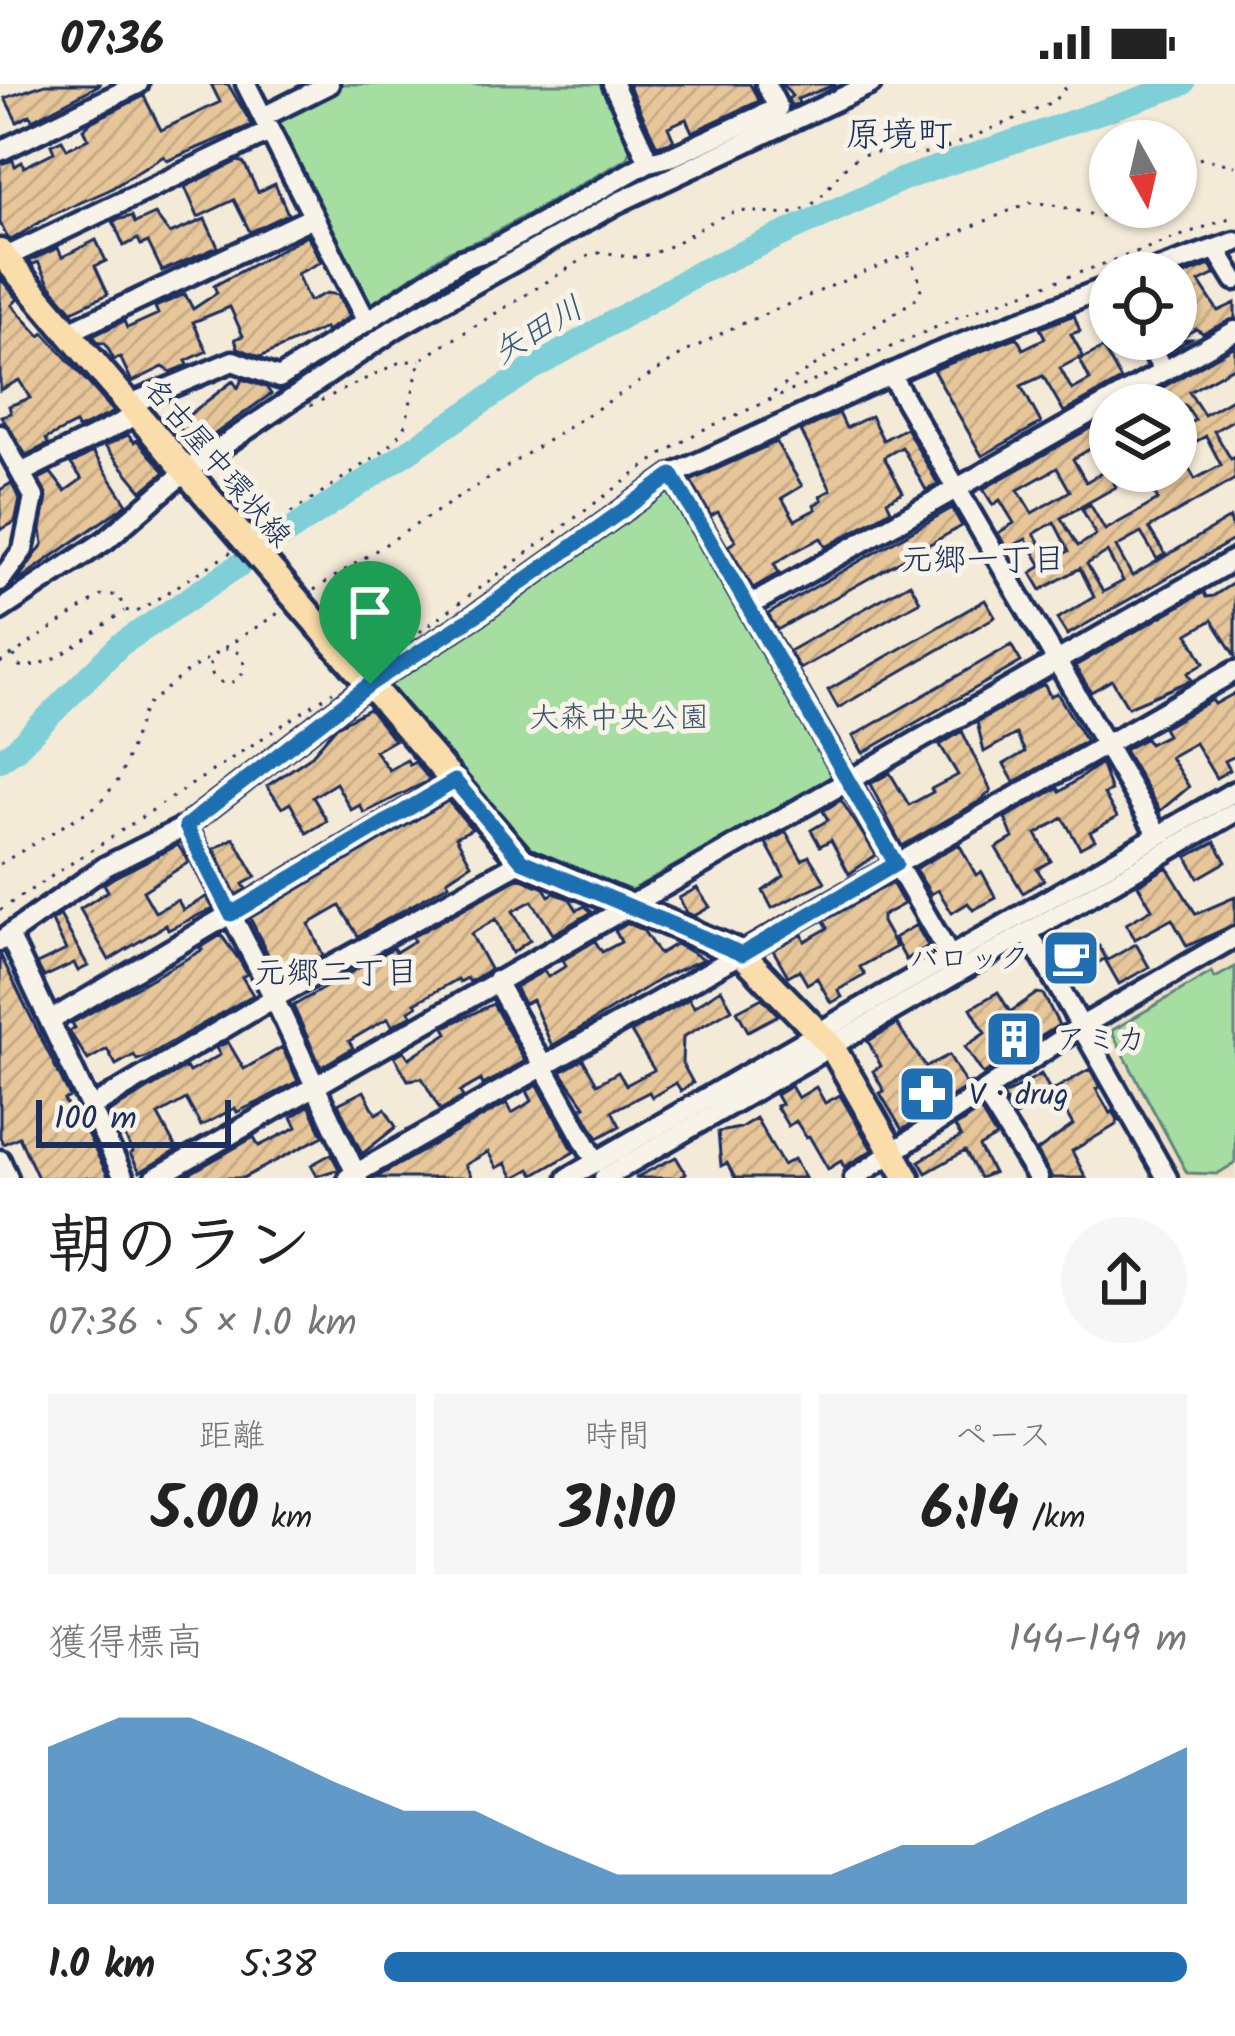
<!DOCTYPE html>
<html lang="ja">
<meta charset="utf-8">
<style>
:root{--surface:#fff;--page:#f6f6f6;--text:#222;--muted:#767676;--accent:#1f6fb2}
body{margin:0;font-family:Kalam,"Klee One",sans-serif;background:var(--page);color:var(--text);height:100vh;display:flex;flex-direction:column;font-size:45px;white-space:nowrap}
*{box-sizing:border-box;margin:0}
p{font-size:39px;color:var(--muted)}
.icon{flex:none;width:66px;height:66px;fill:none;stroke:currentColor;stroke-width:2;stroke-linecap:round;stroke-linejoin:round}
.map{position:relative;height:1094px;overflow:hidden}
.panel{display:flex;flex-direction:column;background:var(--surface);flex:1}
.panel>*{flex:none}
.needle{width:78px;rotate:172deg}
.buttons{position:absolute;left:1089px;top:36px;display:grid;gap:24px}
.buttons a{display:grid;place-items:center;width:108px;height:108px;border-radius:50%;background:var(--surface);box-shadow:0 3px 9px #0004;font-size:60px}
.scale{position:absolute;left:36px;bottom:30px;width:195px;box-sizing:border-box;padding-left:12px;border:6px solid #1b2f5e;border-top:0;font-size:33px;line-height:42px;white-space:nowrap;color:#1b2f5e;-webkit-text-stroke:9px #f7f3e8;paint-order:stroke}
.pin{position:absolute;display:grid;place-items:center;width:102px;height:102px;color:#fff;margin:-123px -51px;border-radius:50% 50% 50% 0;rotate:-45deg;box-shadow:0 0 12px #0007}
.pin .icon{rotate:45deg}
.round{display:grid;place-items:center;flex:none;width:126px;height:126px;border-radius:63px;background:var(--page)}
.headline{display:flex;align-items:center;justify-content:space-between;height:204px;padding:0 48px}
h1{font-size:66px;font-weight:700;line-height:90px}
.stats{display:grid;grid-template-columns:repeat(3,1fr);gap:18px;height:204px;padding:12px 48px}
.stats div{display:grid;align-content:center;border-radius:0px;background:var(--page);text-align:center}
.stats b{font-size:60px;font-weight:700}
.stats small{font-size:33px;font-weight:400}
.stats p{font-size:33px}
.chart{height:336px;padding:24px 48px}
.chart p{display:flex;justify-content:space-between}
.chart svg{width:100%;height:216px;margin-top:12px;fill:var(--accent);opacity:.7}
ul{padding:0 48px;list-style:none;font-size:39px}
li{display:grid;grid-template-columns:192px 144px 1fr;align-items:center;height:90px}
li i{height:30px;border-radius:15px;background:var(--accent)}
.status{display:flex;justify-content:space-between;align-items:center;height:84px;padding:0 60px;background:var(--surface);direction:ltr}
.status svg{height:33px;fill:currentColor}
.map>svg:first-child{display:block}
.built{fill:#f0dfc5}
.green{fill:#a6dea2;stroke:#608680;stroke-width:3}
.lines{fill:none;stroke-linecap:round;stroke-linejoin:round}
.river{stroke:#7ecfd7;stroke-width:24}
.building{fill:url(#building-hatch);stroke:#1b2f5e;stroke-width:3;fill-rule:evenodd}
.minor-casing{stroke:#1b2f5e;stroke-width:27}
.major-casing{stroke:#1b2f5e;stroke-width:33}
.path{stroke:#1b2f5e;stroke-width:3;stroke-dasharray:3 9;stroke-linecap:butt}
.minor{stroke:#f7f3e8;stroke-width:18}
.major{stroke:#faddab;stroke-width:24}
.major-bridge-casing{stroke:#1b2f5e;stroke-width:33;stroke-linecap:butt}
.major-bridge{stroke:#faddab;stroke-width:24}
.route-casing{stroke:#fff;stroke-width:24}
.route{stroke:#1f6fb2;stroke-width:15}
.labels{text-anchor:middle;stroke-width:10;stroke-linejoin:round;paint-order:stroke}
.street-label{font-size:30px;fill:#1b2f5e;stroke:#f7f3e8}
.park-label{font-size:30px;fill:#37526c;stroke:#f7f3e8}
.poi-label{font-size:30px;fill:#1b2f5e;stroke:#f7f3e8;text-anchor:start}
.water-label{font-size:33px;font-style:italic;fill:#34577c;stroke:#f7f3e8}
.neighbourhood-label{font-size:33px;fill:#1b2f5e;stroke:#f7f3e8}
.quarter-label{font-size:36px;fill:#1b2f5e;stroke:#f7f3e8}
</style>
<div class="status"><b>07:36</b><svg viewBox="0 0 49 12"><path d="M0 12V9h3v3zM5 12V6h3v6zM10 12V3h3v9zM15 12V0h3v12zM26 1h20v11H26zM47 4h2v5h-2z"/></svg></div>
<div class="map">
<svg width="1235" height="1094" viewBox="0 0 1235 1094">
<defs>
<pattern id="building-hatch" width="6" height="6" patternUnits="userSpaceOnUse" patternTransform="scale(3)"><rect width="6" height="6" fill="#e7c699"/><path d="M-1 1l2-2M0 6l6-6M5 7l2-2" fill="none" stroke="#c6aa86"/></pattern>
</defs>
<rect width="100%" height="100%" fill="#f4ead8"/>
<filter id="ink" filterUnits="userSpaceOnUse"><feTurbulence type="fractalNoise" baseFrequency=".00833" numOctaves="2"/><feDisplacementMap in="SourceGraphic" scale="24" xChannelSelector="R" yChannelSelector="G"/><feConvolveMatrix kernelMatrix="1 2 1 2 8 2 1 2 1" color-interpolation-filters="sRGB"/></filter>
<g filter="url(#ink)">
<path class="built" d="M1235,862v232h-57l-84,-146v-5z"/>
<path class="green" d="M332,0h268l30,64 -2,10 -143,80 -36,13 -79,54 -8,-3 -90,-184z
M664,405l5,1 163,282 -2,6 -204,115 -104,-48 -140,-161 101,-61z
M1235,883v196l-18,11 -30,-1 -76,-142 101,-59 3,6z"/>
<g class="lines">
<path class="river" d="M0,676l16,-11 104,-104 410,-275 166,-96 207,-95 280,-95"/>
</g>
<path class="building" d="M45,0h56l-69,36 -2,-5 -13,7 -12,-24z
M211,0h17l24,41 -85,36 -3,-5 -55,34 -59,26 -39,24 -4,-3 -7,-14v-59l13,-4 2,6 7,-4 2,5 30,-15 -3,-7 11,-5 5,9 21,-10 -5,-10 8,-7 53,-26 17,34 59,-28z
M628,0h122l9,17 -67,31 -6,-13 -18,8 6,14 -17,5z
M782,0h52l1,1 -38,14 2,4 -8,3 -3,-7 4,-3z
M238,77l6,2 14,29 17,-8 13,30 -38,18 -16,-32 -36,17 -13,-30z
M155,130l15,20 35,-15 13,28 -56,24 -14,-29 -7,3 -3,-6 -14,7 -11,-25 19,-5 3,7z
M307,151l14,27 -24,12 12,27 18,-8 11,2 11,22 -23,14 -1,-3 -65,29 -22,-9 -3,-9 8,-3 -13,-29 -37,15 14,29 -21,10 2,4 -17,7 -8,-5 -31,15 -12,-25 -6,3 -9,-17h-6l-6,-7 31,-15 3,7 31,-14 -3,-7 30,-13 8,15 24,-16 -3,-7z
M96,156l10,21 -11,5 13,28 -36,17 -22,-26 -12,-23 -6,3 -3,-4 29,-13 4,9z
M1210,181l5,9 -16,8 19,29 17,-8v15l-32,15 -7,-4 -18,10h12l-22,13 -7,-13h15v-21l22,-12 -16,-30z
M0,194l18,21 -6,6 28,31 4,-3 70,79 -36,17 -3,-5 -29,15 2,5 -22,11 -25,-39 10,-3 -2,-7 21,-8 -11,-18 -19,10z
M1074,231l6,16 -9,3 12,22 -23,12 12,22 18,-10 -10,-20 23,-12 18,32 -57,32 -21,-36 -22,10 20,37 -59,33 -49,-86 84,-33 6,12 22,-11 -5,-10z
M1235,262v20l-46,26 15,23 31,-18v22l-21,12 17,28 4,-2v22l-86,49 16,26 -8,5 -16,-26 -25,14 16,29 98,-58 5,21 -168,96 -10,-16 37,-22 -14,-29 -39,22 -10,-17 11,-7 -16,-27 -19,10 -9,-16 16,-10 -14,-23 -7,5 -10,-16 127,-72v20l-37,22 13,23 20,-12 10,17 -55,31 17,28 18,-11 -14,-26 8,-5 15,26 34,-19 19,-11 -12,-21 13,-8h17v-40l19,-11 -10,-15h-53zM1206,352l15,29 -26,14 -16,-28zM1057,384l13,23 -38,22 -14,-23zM1054,438l15,29 -17,10 -18,-27zM1107,468l16,29 -20,11 -16,-28z
M242,295l24,8 5,7 -80,57 -14,-16 5,-4 -5,-7 56,-43 5,7z
M839,329l7,15 25,-12 12,24 23,-12 32,56 -12,6 -24,-43 -18,10 19,35 -16,9 4,9 -65,37 -5,-9 -29,15 -18,11 5,9 -26,15 -25,-42 8,-5 -18,-29 -7,4 -20,-35 85,-39 26,44 -20,12 13,22 21,-11 -2,-4 8,-5 -2,-4 11,-6 -30,-59z
M128,351l6,7 3,-2 28,32 -23,19 -37,-45z
M93,368l34,52 -111,78 27,-38 -2,-15 6,-31 -8,-19 12,-6 14,18 17,-12 -11,-15z
M11,399l9,16 -5,23 -15,8v-40z
M952,424l10,18 -185,104 -9,-16z
M1235,498v74l-23,-36 -24,14 16,29 -16,10 4,7 -64,27 -16,-27 -21,12 -16,-26 129,-74 2,5 7,-1z
M910,499l10,18 -120,68 -11,-18z
M985,516l10,17 -157,91 -10,-18z
M1011,561l10,17 -158,91 -10,-17z
M1044,600l6,12 7,-3 29,48 -72,41 -10,-18 21,-12 -9,-18 -32,18 -7,-30z
M1235,609v63l-10,5 5,9 -14,8 -21,-35 -25,14 19,30 -29,24 -36,-61 22,-12 3,6 18,-9 -4,-7 49,-28 3,4z
M369,625l25,31 -19,11 14,19 18,-10 3,5 5,-3 15,18 -66,33 -4,-8 -9,5 -15,-27 -23,14 14,24 -20,12 -17,-30 -8,5 -15,-22 43,-29 27,-31z
M962,647l29,60 -11,10 -78,45 -32,-62 20,-11 19,32 24,-13 -2,-3 27,-14 -18,-30z
M1101,679l10,28 -7,3 13,23 -27,15 5,8 -15,8 -17,-30 -27,16 15,27 -14,8 7,11 -21,13 -27,-45 17,-10 -8,-20 53,-30 2,4z
M841,716l35,55 -27,19 -18,-34 -11,6 -9,-16 17,-10 -5,-9z
M448,717l24,28 -16,8 15,27 -24,16 2,4 -91,52 -18,-30 -31,18 14,31 -43,24 -30,-61z
M786,748l16,28 7,-4 16,26 -53,26 -9,-17 21,-15 -18,-33z
M234,754l22,39 -13,7 3,5 -10,6 -22,-46z
M1215,758l11,20 -28,16 -11,-21z
M959,760l17,31 6,-3 14,26 -23,12 -5,-7 -16,10 -14,-23 -7,4 -16,-25z
M178,761l11,17 -46,29 12,21 23,-12 5,10 23,-13 7,11 -45,22 -2,-5 -57,35 -29,-51 28,-18 -4,-7 9,-6z
M1167,783l29,47 39,-17v27l-48,22 -15,-27 -37,20 -9,-15 26,-15 -14,-24z
M519,794l25,10 5,8 5,-3 16,6 7,11 8,-4 7,6 -39,22 -21,-33 -19,10 17,29 -18,13 -16,-34 -25,15 19,35 -20,13 -3,-4 -7,4 -2,-3 -43,24 2,3 -8,5 3,4 -20,11 -4,-8 -39,23 4,7 -32,19 -28,-61 100,-58 3,4 18,-11 -2,-4z
M892,799l12,21 -22,12v6l14,25 -36,20 5,8 -27,15 4,7 -11,6 -14,-25 -10,6 -8,-14 -11,6 -15,-26 29,-16 3,7 23,-13 -4,-7z
M697,804l13,19 -16,9 -7,-3 -8,-15z
M60,831l28,51 -10,5 -4,-8 -30,14 -7,-13 29,-14 -14,-29z
M627,839l16,7 16,24 17,-10 28,15 -39,17 -113,70 -20,-46 -8,4 -9,-17 29,-16 4,6 18,-11 -3,-6 32,-19 7,11 19,-10 -6,-12z
M916,841l12,21 -22,14 -12,-22z
M221,851l19,26 7,13 -5,3 11,18 -107,62 -9,3 -3,-5 -18,10 -9,-16 -19,11 -19,-29 6,-3 -3,-5 130,-73 -2,-2z
M1081,852l9,15 9,-5 7,12 -31,18 -18,-30z
M1136,860l13,23 -30,17 -13,-23z
M0,870l70,143 -6,3 9,19 6,-2 30,61h-71l-19,-41 -16,7 -3,-7z
M721,905l11,20 -49,28 -1,26 11,20 -12,8 -5,-8 -24,14 -3,-5 -37,19 8,15 -22,12 -17,-30 4,-2 -24,-34 22,-13 14,25 21,-12 8,13 28,-15 -23,-38 58,-33 5,8z
M998,908l12,20 27,-19 6,1 16,31 -76,49 -18,-27 20,-14 -14,-25z
M762,914l16,17 -30,16 -11,-20z
M493,920l32,57 -42,24 -2,-5 -21,12 3,5 -23,13 -18,-32 -14,2 -14,-24 10,-5 5,7 39,-25 -3,-6z
M897,940l29,43 23,-12 16,28h7l-70,47 -22,-37 4,-2 -11,-20 8,-5 -13,-25z
M228,958l16,27 38,-22 16,34 -39,21 -22,10 -2,-4 -34,18 -15,-27 -28,16 19,35 -37,22 -10,-18 3,-2 -9,-17 -4,2 -12,-24 78,-46 3,5 31,-17 -4,-7z
M1090,985l10,18 -4,2 14,24 3,-2 5,9 -2,5 -44,26 14,27h-34l-15,-27 36,-26 -20,-35z
M1041,990l12,21 -38,21 -12,-20z
M538,1001l36,67 -40,23 -4,-6 -16,9 -8,-15 -9,5 -9,-16 -23,13 7,13h-97l132,-75 5,10 20,-12 -5,-10z
M791,1002l7,12 18,-11 9,16 15,-8 32,55 -28,17 -3,-6 -13,8 -19,-33 -3,1 -10,-16 -8,5 -12,-20 5,-2 -5,-9z
M364,1007l12,23 9,-5 11,18 -34,27 -24,-50z
M309,1021l14,31 -80,42h-61l72,-41 5,9 38,-19 -5,-10z
M980,1026l16,27 -17,10 14,26 -13,5 -15,-27 -39,22 -7,-12 42,-24 -6,-10z
M756,1034l27,47 11,-6 11,19h-70l-8,-15 -6,3 -3,-34 22,-4z
M331,1070l8,15 -22,7 -6,-11z
M676,1073l10,17 -8,4h-43z"/>
<g class="lines">
<g class="minor-casing">
<path id="minor" d="M246,0l121,238
M613,0l36,78
M263,33l66,-33
M0,67l138,-67
M1216,165l19,31
M0,176l269,-128
M1147,189l88,-31
M69,248l242,-114
M1145,255l19,32
M890,290l268,461
M130,320l103,-43 46,17 182,-118 31,-10 157,-88 24,-6 105,-48 -12,-24
M0,351l34,62 -11,53 -23,31
M21,389l118,-59
M672,391l277,480
M749,522l486,-275
M0,526l106,-70 80,-69 210,-143 221,-125 254,-119
M186,742l88,172 84,180
M1028,849l139,245
M9,851l115,243
M0,857l106,-75 80,-40 184,-142 108,-70 194,-139 263,-121 175,-68
M496,897l100,181
M51,936l404,-239
M984,1008l54,86
M92,1023l182,-109 248,-137
M0,1076l8,18
M155,1094l1080,-619
M348,1094l887,-507
M568,1094l667,-387
M604,1094l631,-366
M854,1094l226,-151 155,-90"/>
</g>
<g class="major-casing">
<path id="major" d="M0,168l200,236
M346,573l176,204 220,93 90,93 75,131"/>
</g>
<path class="path" d="M1176,82l26,-8 33,8
M770,317l-2,-5 148,-97 6,-13 -13,-30
M310,322l90,-44 20,-2
M261,449l127,-85 17,-21 15,-67 170,-105c18,-6 28,2 45,2 32,-2 64,-32 93,-43 21,-8 43,4 65,-1 35,-10 37,-37 62,-54 23,-15 56,-2 82,-7l115,-49 17,-19
M314,506l372,-238 44,-23 298,-126c38,-3 80,29 114,4
M410,555l248,-182 42,-26 266,-117 269,-98
M210 582a17 17 0 1 1 34 0a17 17 0 1 1-34 0Z
M14,571l5,11c37,3 75,-35 105,-55
M0,579l102,-68h16l7,15 10,3 98,-62
M0,780l98,-59 22,-27 25,-71 40,-34 95,-61
M0,826l333,-218"/>
<use href="#minor" class="minor"/>
<use href="#major" class="major"/>
<g class="major-bridge-casing">
<path id="major-bridge" d="M200,404l146,169"/>
</g>
<use href="#major-bridge" class="major-bridge"/>
</g>
</g>
<g class="lines" filter="url(#ink)">
<g class="route-casing">
<path id="route" d="M672,391l224,389 -154,90 -220,-93 -67,-80 -224,133 -45,-88 184,-142 108,-70z"/>
</g>
<use href="#route" class="route"/>
</g>
<defs>
<g id="cafe-square" transform="scale(3)"><rect x="-9" y="-9" width="18" height="18" rx="4" fill="#1f6fb2" stroke="#f7f3e8"/><path d="M-5.5-4.5H6V0H3Q3 3.5 0 3.5H-2.5Q-5.5 3.5-5.5 0ZM3-3.2v2h1.7v-2ZM-6 4.5H4V6H-6Z" fill="#fff"/></g>
<g id="building-square" transform="scale(3)"><rect x="-9" y="-9" width="18" height="18" rx="4" fill="#1f6fb2" stroke="#f7f3e8"/><path d="M-4-6H4V6H1V3H-1V6H-4ZM-2.5-4.3h1.7v1.8h-1.7ZM.8-4.3h1.7v1.8H.8ZM-2.5-1h1.7V.8h-1.7ZM.8-1h1.7V.8H.8Z" fill="#fff"/></g>
<g id="pharmacy-square" transform="scale(3)"><rect x="-9" y="-9" width="18" height="18" rx="4" fill="#1f6fb2" stroke="#f7f3e8"/><path d="M-2-6h4v4h4v4h-4v4h-4v-4h-4v-4h4Z" fill="#fff"/></g>
</defs>
<g fill-rule="evenodd">
<use href="#cafe-square" x="1071" y="874"/>
<use href="#building-square" x="1014" y="955"/>
<use href="#pharmacy-square" x="927" y="1010"/>
</g>
<g class="labels">
<g class="street-label">
<text transform="translate(218 378) rotate(50)" y="10">名古屋中環状線</text>
</g>
<g class="park-label">
<text x="619" y="643">大森中央公園</text>
</g>
<g class="poi-label">
<text x="1029" y="884" text-anchor="end">バロック</text>
<text x="1056" y="965">アミカ</text>
<text x="969" y="1020">V・drug</text>
</g>
<g class="water-label">
<text transform="translate(537 245) rotate(-31)" y="12">矢田川</text>
</g>
<g class="neighbourhood-label">
<text x="983" y="486">元郷一丁目</text>
<text x="336" y="899">元郷二丁目</text>
</g>
<g class="quarter-label">
<text x="899" y="62">原境町</text>
</g>
</g>
</svg>
<div class="buttons">
<a><svg class="needle" viewBox="-14 -14 28 28"><path d="M0-13l5 13h-10z" fill="#e53935"/><path d="M0 13l5-13h-10z" fill="#767676"/></svg></a>
<a><svg class="icon" aria-label="locate" viewBox="0 0 24 24"><circle cx="12" cy="12" r="6"/><path d="M12 2v4M12 18v4M2 12h4M18 12h4"/></svg></a>
<a><svg class="icon" aria-label="layers" viewBox="0 0 24 24"><path d="M12 4l9 5-9 5-9-5zM3 14l9 5 9-5"/></svg></a>
</div>
<div class="scale">100 m</div>
<div class="pin" style="left:370px;top:600px;background:#1e9e55"><svg class="icon" aria-label="arrive" viewBox="0 0 24 24"><path d="M6 21V4h12l-3 4 3 4H6"/></svg></div>
</div>
<section class="panel">
<div class="headline"><div><h1>朝のラン</h1><p>07:36 · 5 × 1.0 km</p></div><a class="round"><svg class="icon" aria-label="share" viewBox="0 0 24 24"><path d="M12 15V3M7 8l5-5 5 5M5 13v7h14v-7"/></svg></a></div>
<div class="stats">
<div><p>距離</p><b>5.00<small> km</small></b></div>
<div><p>時間</p><b>31:10</b></div>
<div><p>ペース</p><b>6:14<small> /km</small></b></div>
</div>
<div class="chart"><p><span>獲得標高</span>144–149 m</p>
<svg viewBox="0 0 160 44" preserveAspectRatio="none"><path d="M0 44V12L10 6L20 6L30 12L40 19L50 25L60 25L70 32L80 38L90 38L100 38L110 38L120 32L130 32L140 25L150 19L160 12V44z"/></svg>
</div>
<ul>
<li><b>1.0 km</b>5:38<i style="width:100%"></i></li>
</ul>
</section>
